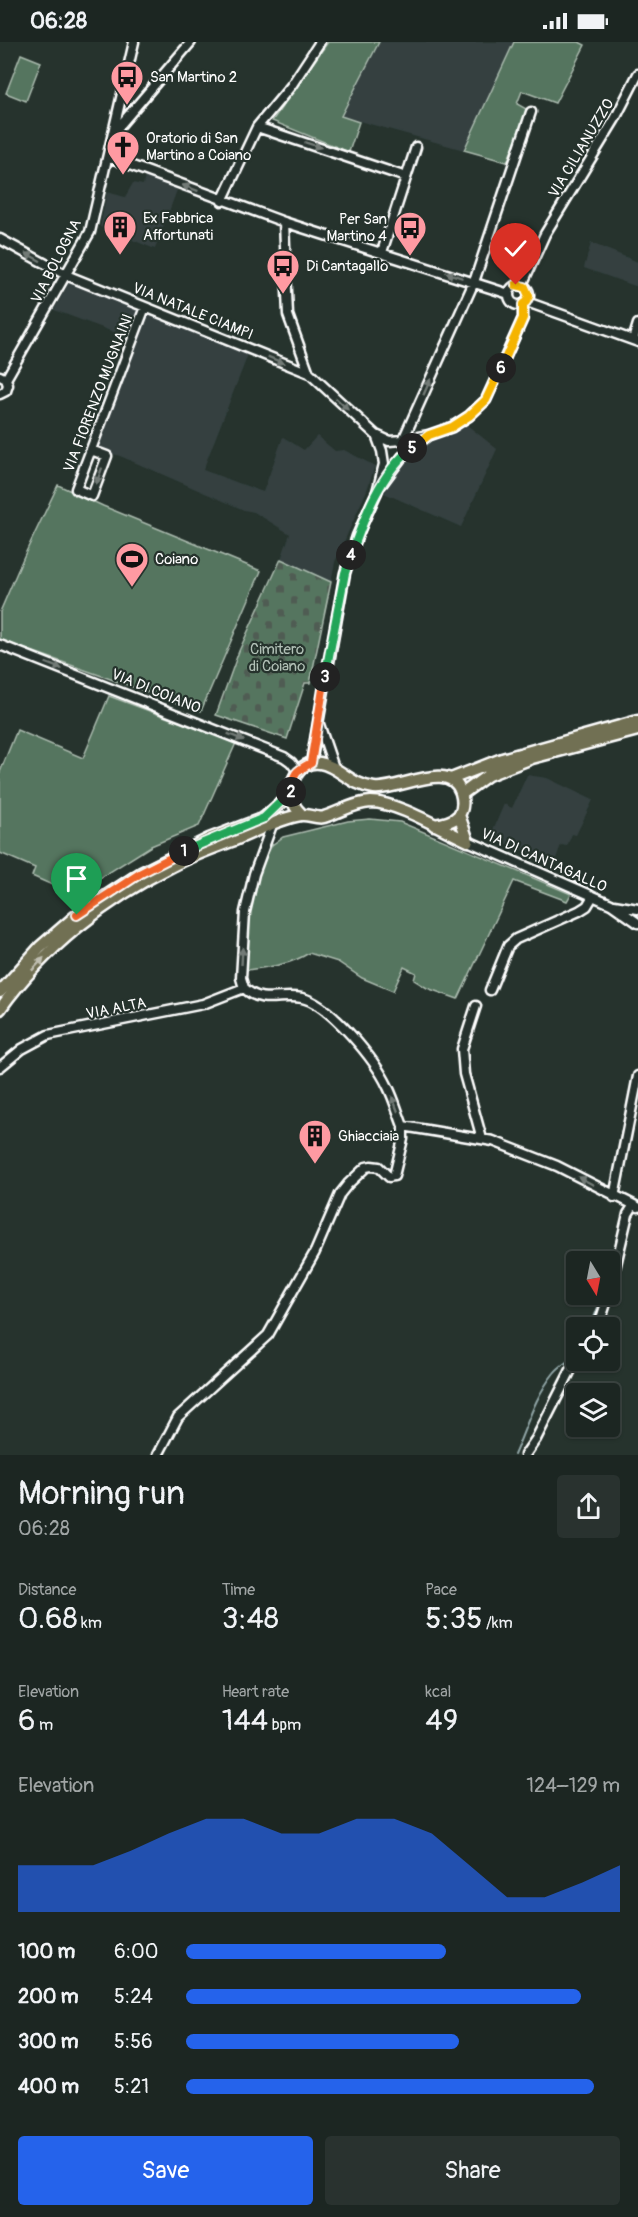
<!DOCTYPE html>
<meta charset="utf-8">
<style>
:root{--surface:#1c2622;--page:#29322f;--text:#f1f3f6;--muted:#a0a5a5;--line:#3a4340;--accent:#2563eb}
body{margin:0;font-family:Pangolin,sans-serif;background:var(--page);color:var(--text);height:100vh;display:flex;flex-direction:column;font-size:22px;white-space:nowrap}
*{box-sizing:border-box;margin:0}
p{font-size:20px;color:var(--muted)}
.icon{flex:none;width:33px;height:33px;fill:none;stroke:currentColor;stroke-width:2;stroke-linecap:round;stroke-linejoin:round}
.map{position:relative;height:1413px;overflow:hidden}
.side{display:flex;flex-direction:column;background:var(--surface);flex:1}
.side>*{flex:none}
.needle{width:39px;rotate:170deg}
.controls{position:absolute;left:566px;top:1209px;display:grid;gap:12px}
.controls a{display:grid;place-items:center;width:54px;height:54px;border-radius:6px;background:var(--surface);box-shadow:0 2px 4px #0004,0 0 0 2px var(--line);font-size:30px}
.pin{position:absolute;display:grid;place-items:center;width:51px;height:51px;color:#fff;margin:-62px -26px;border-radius:50% 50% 50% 0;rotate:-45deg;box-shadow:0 0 6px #0007}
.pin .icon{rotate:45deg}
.km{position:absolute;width:30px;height:30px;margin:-15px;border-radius:50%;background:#222;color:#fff;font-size:16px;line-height:30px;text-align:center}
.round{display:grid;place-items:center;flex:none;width:63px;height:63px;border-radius:6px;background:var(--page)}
.head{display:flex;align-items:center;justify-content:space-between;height:102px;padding:0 18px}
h1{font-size:33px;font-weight:600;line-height:45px}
.metrics{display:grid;grid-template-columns:repeat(3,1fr);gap:9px;height:102px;padding:6px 18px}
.metrics div{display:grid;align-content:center}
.metrics b{font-size:30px;font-weight:600}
.metrics small{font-size:16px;font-weight:400}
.metrics p{font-size:16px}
.chart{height:168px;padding:12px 18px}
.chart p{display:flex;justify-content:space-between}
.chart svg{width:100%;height:108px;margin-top:6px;fill:var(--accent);opacity:.7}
.cta{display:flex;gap:12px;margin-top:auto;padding:12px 18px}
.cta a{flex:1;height:69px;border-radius:6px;background:var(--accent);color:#fff;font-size:24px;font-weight:600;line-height:69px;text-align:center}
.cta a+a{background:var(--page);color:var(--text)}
ul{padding:0 18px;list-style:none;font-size:20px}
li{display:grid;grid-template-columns:96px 72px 1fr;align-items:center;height:45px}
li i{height:15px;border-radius:8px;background:var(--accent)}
.status{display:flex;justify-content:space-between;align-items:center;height:42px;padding:0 30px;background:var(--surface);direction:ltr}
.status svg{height:16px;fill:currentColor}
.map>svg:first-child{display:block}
.built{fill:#344141}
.green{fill:#55755e;stroke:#aabaae;stroke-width:1.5}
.cemetery{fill:url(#cemetery-stones);stroke:#aabaae;stroke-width:1.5}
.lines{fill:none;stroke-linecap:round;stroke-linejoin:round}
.stream{stroke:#91a6a7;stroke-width:2}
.minor-casing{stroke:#fff;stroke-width:13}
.major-casing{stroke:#fff;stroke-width:15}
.minor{stroke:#26332d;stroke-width:8}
.major{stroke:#716f52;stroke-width:10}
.oneway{fill:#727a76}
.oneway2{fill:#bfbeb1}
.split-1-casing{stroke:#fff;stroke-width:12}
.split-2-casing{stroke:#fff;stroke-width:12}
.split-3-casing{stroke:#fff;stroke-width:12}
.split-4-casing{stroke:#fff;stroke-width:12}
.split-5-casing{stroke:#fff;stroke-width:12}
.split-6-casing{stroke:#fff;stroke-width:12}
.split-7-casing{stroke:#fff;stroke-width:12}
.split-1{stroke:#f0652b;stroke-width:8}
.split-2{stroke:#22a559;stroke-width:8}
.split-3{stroke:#f0652b;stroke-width:8}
.split-4{stroke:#22a559;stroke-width:8}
.split-5{stroke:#22a559;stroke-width:8}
.split-6{stroke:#f5b400;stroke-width:8}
.split-7{stroke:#f5b400;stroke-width:8}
.labels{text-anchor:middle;stroke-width:4.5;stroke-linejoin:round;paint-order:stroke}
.poi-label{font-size:15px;fill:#fff;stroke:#26332d;text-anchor:start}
.street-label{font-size:15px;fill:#fff;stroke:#26332d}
.park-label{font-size:15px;fill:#b2c1b7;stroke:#26332d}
</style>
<div class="status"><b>06:28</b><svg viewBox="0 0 49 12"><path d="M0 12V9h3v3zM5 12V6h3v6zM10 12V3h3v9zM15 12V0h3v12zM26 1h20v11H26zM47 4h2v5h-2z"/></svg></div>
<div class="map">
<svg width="638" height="1413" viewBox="0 0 638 1413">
<defs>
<pattern id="cemetery-stones" width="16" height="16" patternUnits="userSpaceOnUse" patternTransform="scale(1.5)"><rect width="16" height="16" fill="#55755e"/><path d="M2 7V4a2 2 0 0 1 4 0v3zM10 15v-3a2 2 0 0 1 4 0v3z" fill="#505c53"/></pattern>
</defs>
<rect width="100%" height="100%" fill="#26332d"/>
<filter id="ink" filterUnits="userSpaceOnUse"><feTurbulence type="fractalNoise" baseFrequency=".0167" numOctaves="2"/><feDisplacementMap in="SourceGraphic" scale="12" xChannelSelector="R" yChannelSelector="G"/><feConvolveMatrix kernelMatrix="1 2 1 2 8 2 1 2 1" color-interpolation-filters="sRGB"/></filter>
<g filter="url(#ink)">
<path class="built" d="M379,0h135l-50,108 -123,-34z
M145,134l32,14 -22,59 -55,-22 7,-35 18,5 8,-14 10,2z
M591,201l47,19v25l-54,-19z
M70,239l68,28 -11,28 -73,-27z
M147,270l102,40 -46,118 60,22 20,-55 21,13 13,-14 18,15 9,-1 31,16 -8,24 -32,72 -4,20 -50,-23 9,-25 -36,-22 -10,-2 -124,-54 -24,-7z
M467,383l30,24 -36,78 -77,-34 13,-22 12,-13 22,-16z
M527,733l20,3 46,22 -17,35 -4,-1 -5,12 -6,-1 -7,19 -64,-27 14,-33 8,4z"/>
<path class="green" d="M328,0h51l-38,74 18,6 -10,30 -77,-31z
M514,0h65l6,3 -30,58 -33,-12 -5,13 11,6 -21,52 -43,-12z
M21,12l20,8 -15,39 -20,-8z
M58,443l45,21 158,65 -60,140 -201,-71v-28l24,-56z
M109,654l127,47 -37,83 -48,20 -51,32 -23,18 -45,-20 3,-8 -35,-15v-81l17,-42 66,28z
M370,777l30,3 171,72 -4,7 -53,-20 -56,118 -31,-11 -13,-8 2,-7 -12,-6 -11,24 -31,-13 -24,-16 -29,-9c-19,12 -40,14 -62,17l-2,-2c3,-39 4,-77 19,-113h3l5,-10 11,-8 65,-16z"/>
<path class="cemetery" d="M281,517l50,23 -21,101h-5l-18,56 -71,-24 23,-64z"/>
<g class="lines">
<path class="stream" d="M590,1286l13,-34
M514,1413c13,-29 20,-57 40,-82 6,-8 16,-12 22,-19"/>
<g class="minor-casing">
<path id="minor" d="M257,85l149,50
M116,88l75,-88
M108,115l176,65 225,72
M222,159l35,-74 34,-41 29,-44
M284,180l4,93 21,58 67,62 6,16 2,13 -7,28 -20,44 -12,37 -34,190
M0,197l66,36 243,98
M382,210l34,-105
M522,243l23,-51 70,-115 23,-45
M509 253a10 10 0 1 1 20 0a10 10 0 1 1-20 0Z
M527,260l111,40
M633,298l5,-16
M0,334l6,3 2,6 -2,6 -6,3
M6,337l84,-147 44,-190
M376,393l13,6 14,-1 26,-5 23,-8 17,-11 17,-16 37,-82v-14
M403,398l71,-158 57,-170
M91,408l16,6 -15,40 -16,-7 69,-182
M382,442l20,-27 24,-20
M0,603l284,112 7,5 6,8
M319,682l15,44
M272,783l-18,49 -9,38 -4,66 3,10c19,18 37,5 58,10 28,6 74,63 86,89 6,12 10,26 15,39l90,15 64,25 81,41
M468,799l143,63 27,19
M614,863l24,4
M490,948l18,-44 8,-7 63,-28 8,-5 6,-10
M476,964l-14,43 2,25 18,65
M0,1025l22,-18 26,-14 155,-31 41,-16
M614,1155l24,-121
M609,1252l19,-80 5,-8
M598,1286l11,-34
M158,1413l20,-38 90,-82 47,-83 25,-58 8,-10 18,-17 5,-1 8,1 10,10 5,-1 9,-37v-13
M525,1413l11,-16 40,-79"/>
</g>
<g class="major-casing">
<path id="major" d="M451,737l51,-20 136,-38
M462,752l26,-19 44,-17 106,-28
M302,773c-3,-4 -7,-7 -8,-11 -9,-19 5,-44 26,-41 19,3 30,22 54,25 25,3 77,-30 87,5 2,7 2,16 -2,22 -6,7 -17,9 -25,10
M459,773l9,26
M0,950l40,-45 37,-32 64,-42 68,-34 55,-21 27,-24
M0,967c44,-61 107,-111 174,-144 21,-11 42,-18 63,-26 20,-8 43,-21 64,-24 8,-1 15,4 23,2 17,-5 29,-14 47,-15 26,0 72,28 97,39"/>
</g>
<use href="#minor" class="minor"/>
<use href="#major" class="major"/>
</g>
<defs><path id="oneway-solid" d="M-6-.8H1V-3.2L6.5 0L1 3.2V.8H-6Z" transform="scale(1.5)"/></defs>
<g class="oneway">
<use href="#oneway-solid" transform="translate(313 103) rotate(18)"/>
<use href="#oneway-solid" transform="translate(190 146) rotate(-159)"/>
<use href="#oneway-solid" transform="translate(33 215) rotate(-152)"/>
<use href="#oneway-solid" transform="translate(454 233) rotate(-162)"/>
<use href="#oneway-solid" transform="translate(276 318) rotate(22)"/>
<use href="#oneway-solid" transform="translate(427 345) rotate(-66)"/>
<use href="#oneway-solid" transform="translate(342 362) rotate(44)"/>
<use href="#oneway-solid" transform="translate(99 434) rotate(110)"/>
<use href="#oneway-solid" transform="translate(54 624) rotate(21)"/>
<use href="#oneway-solid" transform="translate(236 695) rotate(22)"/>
<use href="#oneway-solid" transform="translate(242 914) rotate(-87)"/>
<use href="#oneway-solid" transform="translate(395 1062) rotate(-111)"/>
<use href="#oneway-solid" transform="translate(586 1139) rotate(-152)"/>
</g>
<use class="oneway2" href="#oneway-solid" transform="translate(38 922) rotate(-47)"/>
</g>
<g class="lines" filter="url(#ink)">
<g class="split-1-casing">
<path id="split-1" d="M77,873l64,-42 43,-22"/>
</g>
<g class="split-2-casing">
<path id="split-2" d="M184,809l80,-33 27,-26"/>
</g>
<g class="split-3-casing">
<path id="split-3" d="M291,750c2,-19 5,-21 20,-29l14,-86"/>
</g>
<g class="split-4-casing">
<path id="split-4" d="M325,635l20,-104 6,-18"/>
</g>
<g class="split-5-casing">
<path id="split-5" d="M351,513c13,-37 29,-82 61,-107"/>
</g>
<g class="split-6-casing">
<path id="split-6" d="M412,406l17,-13 23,-8 17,-11 17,-16 15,-32"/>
</g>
<g class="split-7-casing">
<path id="split-7" d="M501,326l22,-50v-14l3,-2 3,-6 -4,-9 -9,-2"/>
</g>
<use href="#split-1" class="split-1"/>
<use href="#split-2" class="split-2"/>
<use href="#split-3" class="split-3"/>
<use href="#split-4" class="split-4"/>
<use href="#split-5" class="split-5"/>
<use href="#split-6" class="split-6"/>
<use href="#split-7" class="split-7"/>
</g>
<defs>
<g id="bus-pin" transform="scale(1.725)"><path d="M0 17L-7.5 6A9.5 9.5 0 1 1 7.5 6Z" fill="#ff9aa2" stroke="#26332d"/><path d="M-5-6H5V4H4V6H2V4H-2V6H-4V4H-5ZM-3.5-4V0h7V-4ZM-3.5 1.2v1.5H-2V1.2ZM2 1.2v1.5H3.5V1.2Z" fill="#111"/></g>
<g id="church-pin" transform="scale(1.725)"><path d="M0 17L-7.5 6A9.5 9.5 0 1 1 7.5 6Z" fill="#ff9aa2" stroke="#26332d"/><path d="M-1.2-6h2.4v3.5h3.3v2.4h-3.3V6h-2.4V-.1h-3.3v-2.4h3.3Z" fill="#111"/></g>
<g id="building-pin" transform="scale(1.725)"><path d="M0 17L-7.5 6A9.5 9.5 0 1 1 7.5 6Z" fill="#ff9aa2" stroke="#26332d"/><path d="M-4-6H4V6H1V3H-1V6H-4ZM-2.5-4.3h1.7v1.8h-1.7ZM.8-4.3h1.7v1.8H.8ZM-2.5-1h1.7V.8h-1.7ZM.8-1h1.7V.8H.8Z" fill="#111"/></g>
<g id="stadium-pin" transform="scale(1.725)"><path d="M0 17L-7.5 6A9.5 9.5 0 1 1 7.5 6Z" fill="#ff9aa2" stroke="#26332d"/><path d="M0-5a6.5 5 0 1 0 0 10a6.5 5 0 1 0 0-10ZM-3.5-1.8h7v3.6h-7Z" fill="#111"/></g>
</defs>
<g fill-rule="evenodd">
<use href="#bus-pin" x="127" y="35"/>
<use href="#church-pin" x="123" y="105"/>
<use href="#building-pin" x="120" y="185"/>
<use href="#bus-pin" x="410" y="186"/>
<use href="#bus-pin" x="283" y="224"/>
<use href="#stadium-pin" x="132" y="517"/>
<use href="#building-pin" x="315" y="1094"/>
</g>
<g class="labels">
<g class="poi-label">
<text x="150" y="40">San Martino 2</text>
<text x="146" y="101">Oratorio di San<tspan x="146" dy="17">Martino a Coiano</tspan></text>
<text x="143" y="181">Ex Fabbrica<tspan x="143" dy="17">Affortunati</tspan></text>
<text x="387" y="182" text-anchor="end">Per San<tspan x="387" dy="17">Martino 4</tspan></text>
<text x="306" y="229">Di Cantagallo</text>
<text x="155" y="522">Coiano</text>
<text x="338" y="1099">Ghiacciaia</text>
</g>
<g class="street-label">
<text transform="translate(581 106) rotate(-59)" y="5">VIA CILIANUZZO</text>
<text transform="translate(56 219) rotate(-63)" y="5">VIA BOLOGNA</text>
<text transform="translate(193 269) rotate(22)" y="5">VIA NATALE CIAMPI</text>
<text transform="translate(98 351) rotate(-69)" y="5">VIA FIORENZO MUGNAINI</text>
<text transform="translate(156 649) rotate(22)" y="5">VIA DI COIANO</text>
<text transform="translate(544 818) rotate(24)" y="5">VIA DI CANTAGALLO</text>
<text transform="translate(116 966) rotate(-11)" y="5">VIA ALTA</text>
</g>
<g class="park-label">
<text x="277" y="612">Cimitero<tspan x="277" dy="17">di Coiano</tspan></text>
</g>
</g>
</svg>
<div class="controls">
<a><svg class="needle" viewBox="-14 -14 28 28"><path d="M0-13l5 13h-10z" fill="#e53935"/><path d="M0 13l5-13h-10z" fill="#a0a5a5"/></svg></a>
<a><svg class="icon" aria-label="locate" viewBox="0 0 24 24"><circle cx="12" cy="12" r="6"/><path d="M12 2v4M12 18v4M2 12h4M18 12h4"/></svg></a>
<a><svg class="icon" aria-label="layers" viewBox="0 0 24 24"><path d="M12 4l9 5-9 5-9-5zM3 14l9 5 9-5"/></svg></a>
</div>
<div class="pin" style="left:77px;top:873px;background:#1e9e55"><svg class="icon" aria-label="arrive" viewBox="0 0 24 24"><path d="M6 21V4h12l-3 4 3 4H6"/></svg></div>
<div class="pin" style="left:516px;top:243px;background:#d93025"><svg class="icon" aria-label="check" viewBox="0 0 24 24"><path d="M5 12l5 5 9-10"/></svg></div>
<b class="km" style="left:184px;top:809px">1</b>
<b class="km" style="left:291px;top:750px">2</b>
<b class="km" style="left:325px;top:635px">3</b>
<b class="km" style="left:351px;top:513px">4</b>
<b class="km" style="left:412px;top:406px">5</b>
<b class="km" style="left:501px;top:326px">6</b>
</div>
<section class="side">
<div class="head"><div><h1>Morning run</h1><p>06:28</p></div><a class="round"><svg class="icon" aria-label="share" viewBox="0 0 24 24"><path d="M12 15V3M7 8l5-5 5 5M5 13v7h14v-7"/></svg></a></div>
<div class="metrics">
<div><p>Distance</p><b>0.68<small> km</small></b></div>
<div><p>Time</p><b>3:48</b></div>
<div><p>Pace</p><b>5:35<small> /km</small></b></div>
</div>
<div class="metrics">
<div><p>Elevation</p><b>6<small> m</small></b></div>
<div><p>Heart rate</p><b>144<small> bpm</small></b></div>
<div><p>kcal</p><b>49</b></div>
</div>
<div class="chart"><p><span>Elevation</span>124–129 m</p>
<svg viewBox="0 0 160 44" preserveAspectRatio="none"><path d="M0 44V25L10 25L20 25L30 19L40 12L50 6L60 6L70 12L80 12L90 6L100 6L110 12L120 25L130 38L140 38L150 32L160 25V44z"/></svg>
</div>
<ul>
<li><b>100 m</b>6:00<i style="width:60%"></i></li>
<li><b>200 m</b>5:24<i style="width:91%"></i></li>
<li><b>300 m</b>5:56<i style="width:63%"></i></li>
<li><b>400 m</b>5:21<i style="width:94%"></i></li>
</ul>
<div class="cta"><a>Save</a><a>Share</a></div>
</section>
